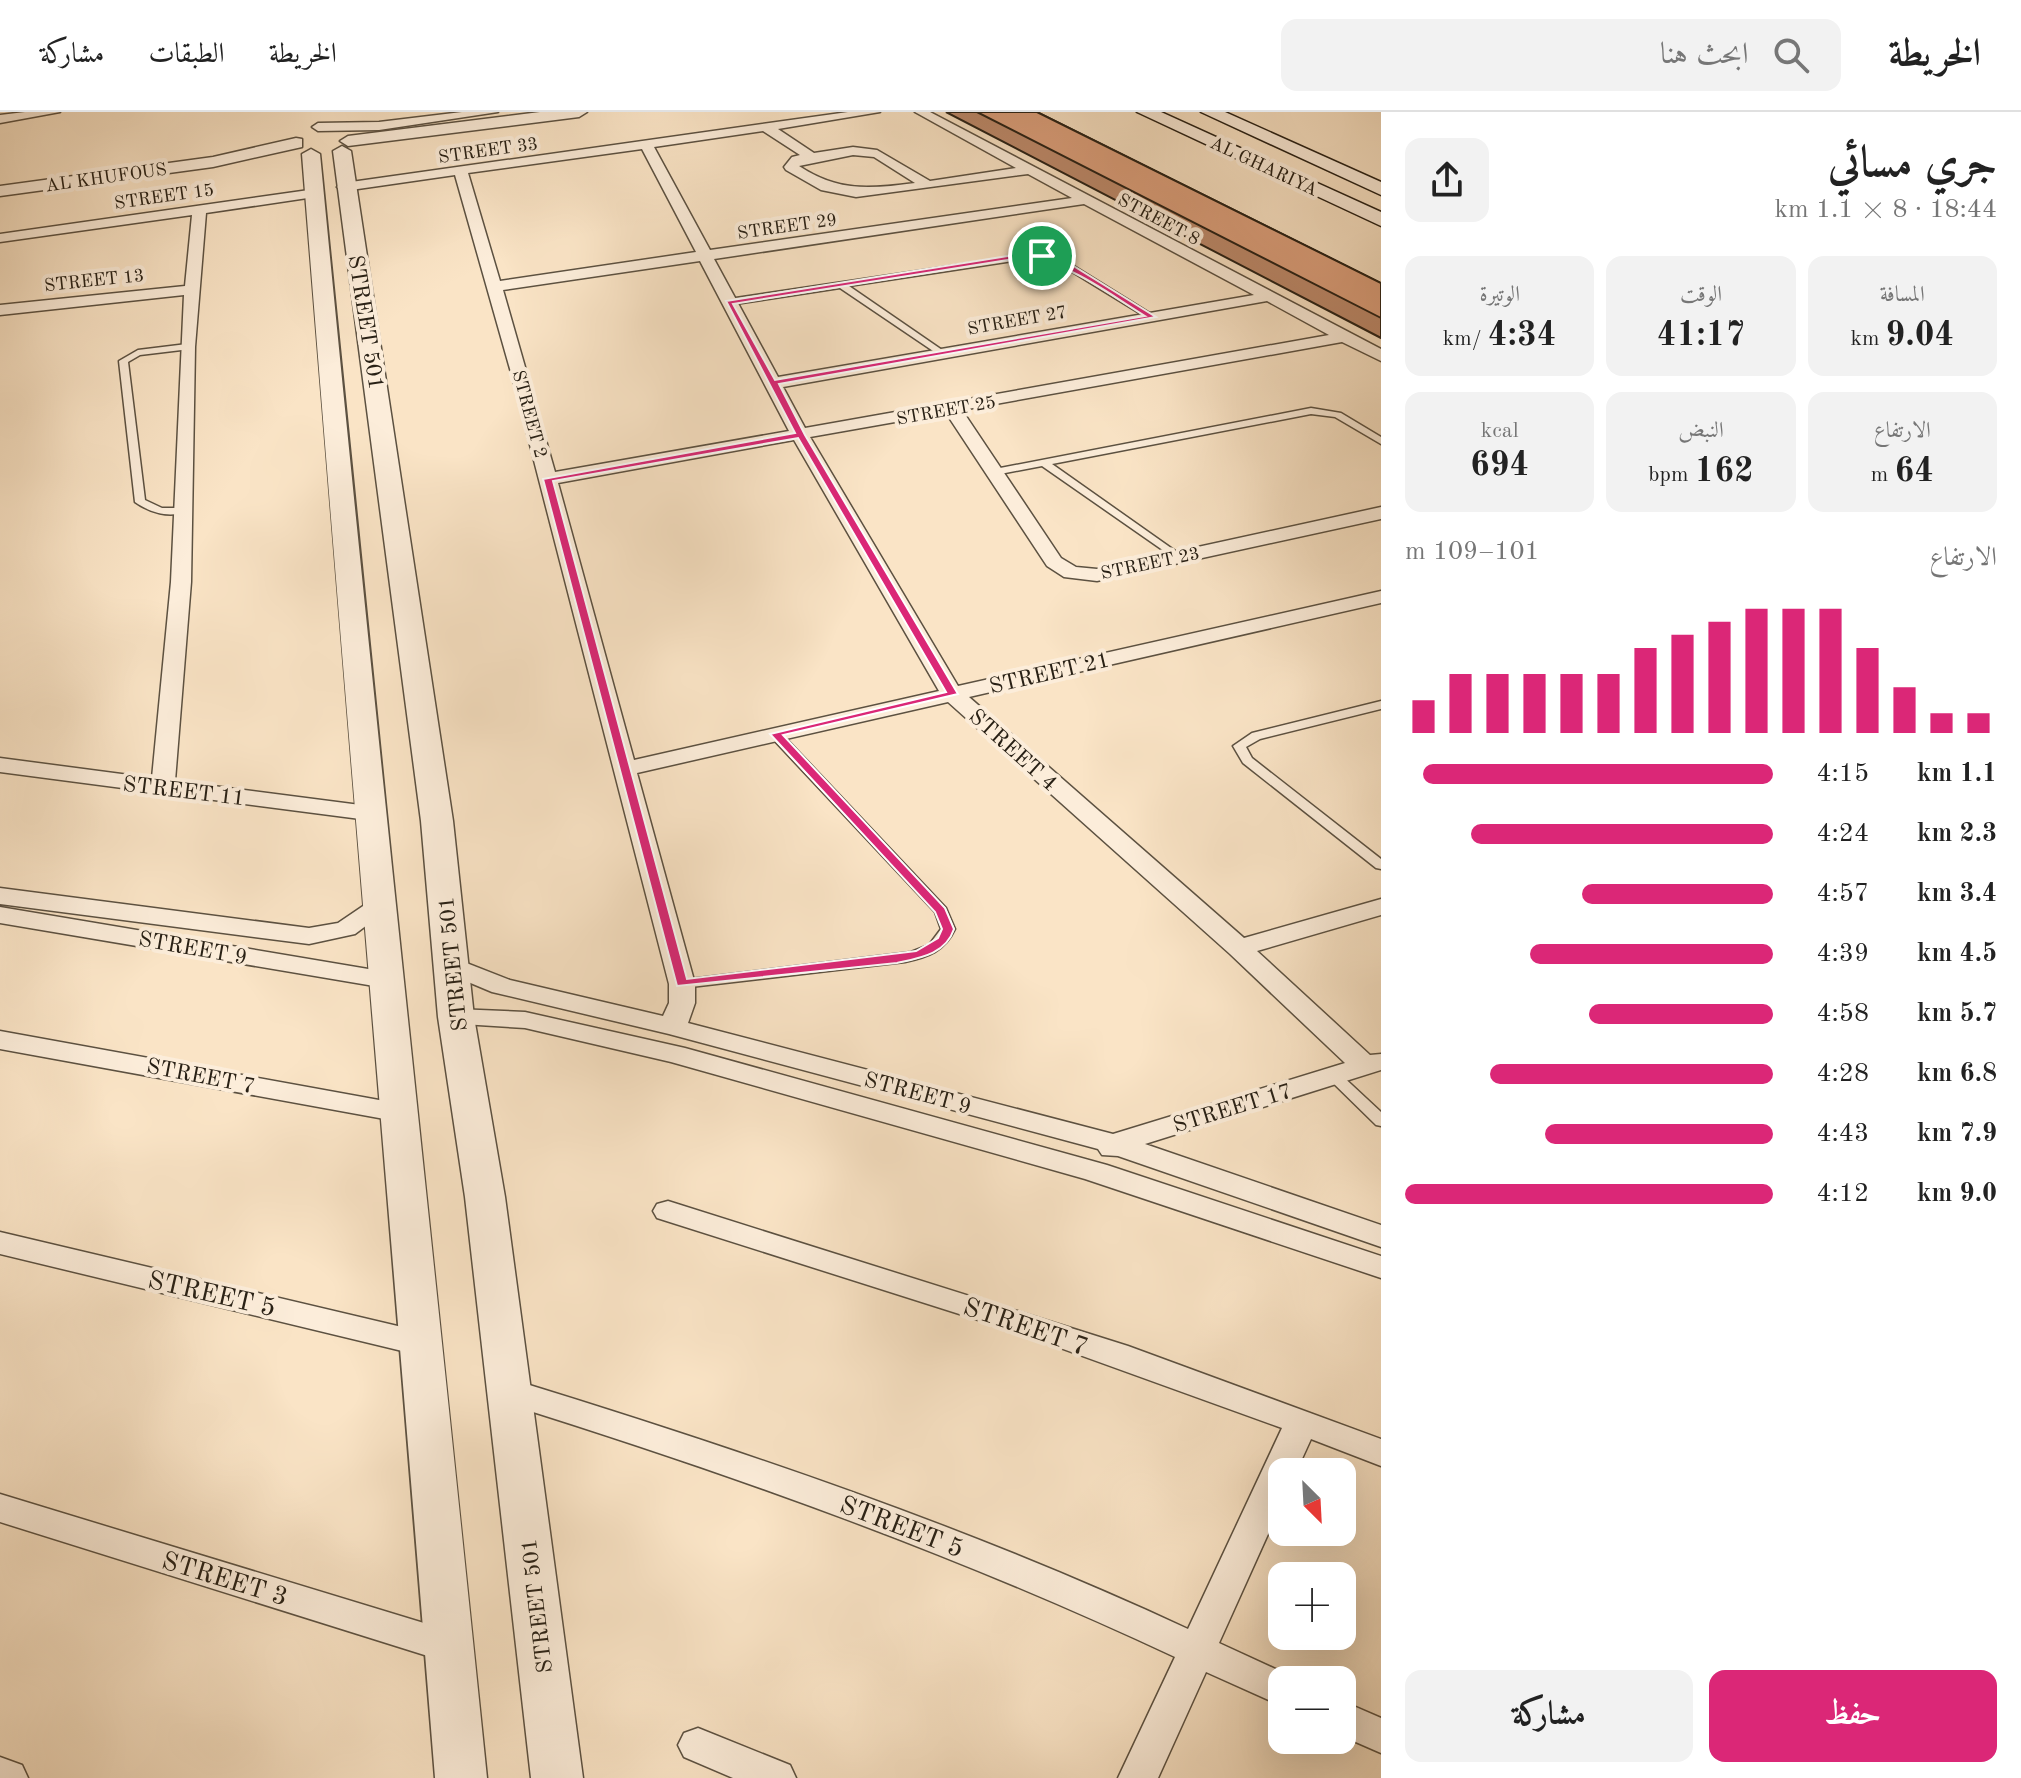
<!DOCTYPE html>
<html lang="ar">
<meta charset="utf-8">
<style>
:root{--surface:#fff;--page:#f2f2f2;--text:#222;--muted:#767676;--line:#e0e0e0;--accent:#db2777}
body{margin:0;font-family:"Old Standard TT",Amiri,serif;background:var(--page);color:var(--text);direction:rtl;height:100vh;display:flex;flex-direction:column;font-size:30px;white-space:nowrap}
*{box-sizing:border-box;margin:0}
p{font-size:26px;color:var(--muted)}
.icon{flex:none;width:44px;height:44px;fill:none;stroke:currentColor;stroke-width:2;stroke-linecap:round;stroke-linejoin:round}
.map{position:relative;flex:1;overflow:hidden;direction:ltr}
.side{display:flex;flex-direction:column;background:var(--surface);width:640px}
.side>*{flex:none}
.needle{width:52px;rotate:156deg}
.tools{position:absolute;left:1268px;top:1346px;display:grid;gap:16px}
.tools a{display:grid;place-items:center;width:88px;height:88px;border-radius:16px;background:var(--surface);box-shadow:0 8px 32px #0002;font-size:40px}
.pin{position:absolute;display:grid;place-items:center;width:68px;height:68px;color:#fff;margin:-34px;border:4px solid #fff;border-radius:50%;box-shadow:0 2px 8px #0007}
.round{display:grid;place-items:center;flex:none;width:84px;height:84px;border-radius:16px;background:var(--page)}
.overview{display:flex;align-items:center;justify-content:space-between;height:136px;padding:0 24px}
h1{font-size:44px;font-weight:700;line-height:60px}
.figures{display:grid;grid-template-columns:repeat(3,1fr);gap:12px;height:136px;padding:8px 24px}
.figures div{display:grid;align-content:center;border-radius:16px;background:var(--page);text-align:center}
.figures b{font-size:34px;font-weight:700}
.figures small{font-size:22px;font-weight:400}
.figures p{font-size:22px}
.chart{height:224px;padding:16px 24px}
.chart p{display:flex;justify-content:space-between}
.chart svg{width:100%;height:144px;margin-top:8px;stroke:var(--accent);stroke-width:6}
.action{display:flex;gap:16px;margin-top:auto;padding:16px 24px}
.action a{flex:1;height:92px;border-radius:16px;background:var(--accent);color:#fff;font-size:32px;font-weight:700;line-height:92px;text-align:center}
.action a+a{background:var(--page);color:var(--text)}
ul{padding:0 24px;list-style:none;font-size:26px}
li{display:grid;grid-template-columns:128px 96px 1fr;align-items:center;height:60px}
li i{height:20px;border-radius:10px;background:var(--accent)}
header{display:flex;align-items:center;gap:48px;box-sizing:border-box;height:112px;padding:0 40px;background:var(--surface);border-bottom:2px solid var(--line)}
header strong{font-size:38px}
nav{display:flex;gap:44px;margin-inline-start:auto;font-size:28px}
.search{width:560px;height:72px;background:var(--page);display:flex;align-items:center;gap:20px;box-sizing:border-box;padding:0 28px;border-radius:16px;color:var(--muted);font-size:30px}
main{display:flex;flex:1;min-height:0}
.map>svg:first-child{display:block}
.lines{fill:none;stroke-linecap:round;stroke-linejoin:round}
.service-casing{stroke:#5c5141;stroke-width:3}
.minor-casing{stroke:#5c5141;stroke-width:3}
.tertiary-casing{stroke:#5c5141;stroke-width:3}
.secondary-casing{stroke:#282015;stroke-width:3}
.service{fill:#fcedda;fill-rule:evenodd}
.minor{fill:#fcedda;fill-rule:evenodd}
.tertiary{fill:#fcedda;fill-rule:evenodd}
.secondary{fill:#fcedda;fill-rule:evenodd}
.wall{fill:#bd8a6c;stroke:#282015;stroke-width:2}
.building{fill:#dca07d;stroke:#282015;stroke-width:2}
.route{fill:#db2777;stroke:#fff;stroke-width:2;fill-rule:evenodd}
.labels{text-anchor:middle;stroke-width:8;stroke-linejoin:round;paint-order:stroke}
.far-street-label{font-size:18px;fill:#282015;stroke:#fcedda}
.street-label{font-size:22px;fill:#282015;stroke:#fcedda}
.near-street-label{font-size:26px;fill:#282015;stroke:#fcedda}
</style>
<header>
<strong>الخريطة</strong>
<div class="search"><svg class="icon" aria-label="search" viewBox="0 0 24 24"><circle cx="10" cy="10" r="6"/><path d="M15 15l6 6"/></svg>ابحث هنا</div>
<nav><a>الخريطة</a><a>الطبقات</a><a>مشاركة</a></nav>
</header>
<main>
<section class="side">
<div class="overview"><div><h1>جري مسائي</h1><p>18:44 · 8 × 1.1 km</p></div><a class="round"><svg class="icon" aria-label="share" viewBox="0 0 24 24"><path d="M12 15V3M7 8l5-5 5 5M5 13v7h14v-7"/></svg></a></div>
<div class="figures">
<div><p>المسافة</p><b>9.04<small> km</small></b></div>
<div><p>الوقت</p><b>41:17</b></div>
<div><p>الوتيرة</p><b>4:34<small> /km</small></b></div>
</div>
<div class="figures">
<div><p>الارتفاع</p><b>64<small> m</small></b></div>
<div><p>النبض</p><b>162<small> bpm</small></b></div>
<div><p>kcal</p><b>694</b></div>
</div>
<div class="chart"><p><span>الارتفاع</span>101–109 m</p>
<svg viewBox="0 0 160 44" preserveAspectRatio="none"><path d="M5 44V34M15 44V26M25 44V26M35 44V26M45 44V26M55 44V26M65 44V18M75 44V14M85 44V10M95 44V6M105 44V6M115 44V6M125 44V18M135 44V30M145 44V38M155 44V38"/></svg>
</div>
<ul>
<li><b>1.1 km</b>4:15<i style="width:95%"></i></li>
<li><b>2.3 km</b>4:24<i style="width:82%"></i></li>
<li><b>3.4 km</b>4:57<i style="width:52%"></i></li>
<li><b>4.5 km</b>4:39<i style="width:66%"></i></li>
<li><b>5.7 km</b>4:58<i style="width:50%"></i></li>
<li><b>6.8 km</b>4:28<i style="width:77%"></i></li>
<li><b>7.9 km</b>4:43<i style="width:62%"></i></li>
<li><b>9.0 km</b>4:12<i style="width:100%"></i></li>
</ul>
<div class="action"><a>حفظ</a><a>مشاركة</a></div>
</section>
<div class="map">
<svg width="1381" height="1666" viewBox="0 0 1381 1666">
<rect width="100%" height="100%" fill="#fae4c6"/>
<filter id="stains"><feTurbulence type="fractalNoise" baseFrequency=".0025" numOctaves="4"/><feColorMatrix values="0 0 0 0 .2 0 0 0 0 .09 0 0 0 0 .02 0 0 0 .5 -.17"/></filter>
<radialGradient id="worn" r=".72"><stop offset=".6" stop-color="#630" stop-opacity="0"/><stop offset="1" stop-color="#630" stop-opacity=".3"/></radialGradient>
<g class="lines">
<g class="service-casing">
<path id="service" d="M1032,142l29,4 95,59 -7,2 -93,-57 -24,-4 -183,28 96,66v4l-3,1 -102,-69 -111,17 -4,-3 4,-3z
M187,232l4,3 -1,2 -50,6 -12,7 17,138 17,8h19l5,3c-16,8 -37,1 -51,-9l-16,-141 19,-11z
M1311,296l30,5 40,24v7l-46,-27 -24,-3 -259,50 129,91 1,2 -5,3 -135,-94 -47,9 -5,-3 5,-3z
M1381,589v8l-121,30 -14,8 6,11 129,101v10l-5,-1 -133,-105 -10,-17 19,-13z
M775,618l4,1 167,177 9,21c-10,22 -27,28 -50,33l-223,26 -5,-1 -2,-3 7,-4 229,-28 18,-7 12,-16 -6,-17 -164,-175 -2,-3z
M1333,958l5,2 43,40v14l-5,-1 -48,-47 -3,-3z"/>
</g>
<g class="minor-casing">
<path id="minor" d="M25,0h35l-60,11v-8z
M462,0h36l-119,18 -61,1 -6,-4 6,-4 61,-1z
M848,0h32l-102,17 36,24 39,-6 24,3 53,31 86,-13 -101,-56h15l451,237v12l-39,-19 -380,68 99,148 15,9 21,2 284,-62v12l-284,62 -33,-4 -17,-11 -101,-153 -136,24 148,249 423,-95v12l-412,94 275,241 137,-39v16l-124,36 113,104 11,-1v16l-236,74 236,81v22l-263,-91 -16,-1 -4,-6 -429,-115 -177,-42 -50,-21 -4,-6 4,-6 9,-2 59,23 153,36 6,-13v-19l-155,-601 -59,-208 -111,16 -7,-4 7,-4zM763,19l37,24 -8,2 -8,10 2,3 35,20 35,7 172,-23 44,24 -362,52 -56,-103zM642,37l54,103 -196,29 -32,-108zM853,43l21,2 41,26c-45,6 -77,9 -116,-17zM1084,92l170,91 -476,82 -64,-118zM700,149l89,170 -234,41 -52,-182zM1267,189l62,34 -524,93 -22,-41zM794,328l145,251 -305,69 -76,-277zM948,590l282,252 115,109 -232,71 -425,-111 7,-20v-19l-58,-211z
M316,77l5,1v6l-115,17 -11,134 -4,235 -16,199 193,25 12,7 -12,7 -368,-48v-14l152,20 19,-196 13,-287 -184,20v-10l185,-19 7,-71 -192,27v-8z
M0,776l309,40 29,-5 31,-21h18l4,5 -36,27 -46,10 -309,-40z
M0,795l386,65 9,2 4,6 -4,6 -9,2 -386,-65z
M456,897l69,3 160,36 422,117 274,91v22l-296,-99 -414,-117 -146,-34 -79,-5 -4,-6 4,-6z
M0,919l401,73 10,2 4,7 -4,7 -10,2 -401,-73z
M668,1089l460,145 253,93v27l-70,-27 -15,33h-14v31l-63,140 76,35 -13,2v26l-76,-34 -48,106h-40l57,-121c-219,-103 -446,-184 -677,-256l-5,-9 5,-9 12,-4c231,71 459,148 678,250l94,-201 -266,-96 -359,-114 -4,-7 4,-7z
M0,1120l423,100 11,4 5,8 -5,8 -11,4 -423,-102z
M0,1382l450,137 13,5 6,11 -6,11 -13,5 -450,-141z
M1342,1589l39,17v35l-39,-17z
M698,1616l92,37 6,13h-63l-49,-21 -6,-12 6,-12z
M0,1645l22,8 6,13h-28z"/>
</g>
<g class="tertiary-casing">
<path id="tertiary" d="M540,0h47l-8,5 -231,29 -8,-5 8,-5z
M296,26l6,1v8l-89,20 -213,29v-10l213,-29z
M342,34l9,5 102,670 21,196 31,180 78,581h-52l-66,-581 -27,-180 -17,-196 -88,-670z
M311,37l9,5c52,542 112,1082 167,1624h-52c-43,-541 -91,-1082 -133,-1624z"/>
</g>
<g class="secondary-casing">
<path id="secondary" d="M1137,0h24l220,100v14z
M1201,0h24l156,70v13z"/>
</g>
<use href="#service" class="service"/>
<use href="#minor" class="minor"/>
<use href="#tertiary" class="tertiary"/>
<use href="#secondary" class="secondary"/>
</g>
<path class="wall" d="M946,0h91l344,171v55z"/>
<path class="building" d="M977,0h60l344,171v35z"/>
<path class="route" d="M1042,142l25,8 89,55 -377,67 26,51 153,259 -175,41 162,173 9,21c-8,25 -34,29 -57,34l-220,23 -134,-507 252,-46 -69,-132 288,-46zM1014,147c52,-1 88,31 131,57l-370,64 -42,-76zM798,326l148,254 -176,42 165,178 7,17 -4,9 -22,13 -229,28 -134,-498z"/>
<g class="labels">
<g class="far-street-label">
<text transform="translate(488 38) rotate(-8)" y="6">STREET 33</text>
<text transform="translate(1264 54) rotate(25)" y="6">AL GHARIYA</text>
<text transform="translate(106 65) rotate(-8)" y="6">AL KHUFOUS</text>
<text transform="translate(164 84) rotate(-8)" y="6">STREET 15</text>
<text transform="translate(1159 107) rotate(28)" y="6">STREET 8</text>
<text transform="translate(787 114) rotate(-8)" y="6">STREET 29</text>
<text transform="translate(94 168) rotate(-6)" y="6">STREET 13</text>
<text transform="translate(1017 208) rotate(-10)" y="6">STREET 27</text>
<text transform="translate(946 298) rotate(-10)" y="6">STREET 25</text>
<text transform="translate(530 302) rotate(75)" y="6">STREET 2</text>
<text transform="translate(1150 451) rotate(-12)" y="6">STREET 23</text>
</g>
<g class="street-label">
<text transform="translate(367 210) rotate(81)" y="8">STREET 501</text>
<text transform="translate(1049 560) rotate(-13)" y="8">STREET 21</text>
<text transform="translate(1014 637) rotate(42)" y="8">STREET 4</text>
<text transform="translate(184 678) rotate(7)" y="8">STREET 11</text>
<text transform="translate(193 835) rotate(10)" y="8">STREET 9</text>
<text transform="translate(452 852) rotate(-96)" y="8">STREET 501</text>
<text transform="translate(201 963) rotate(11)" y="8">STREET 7</text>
<text transform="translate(918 980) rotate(15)" y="8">STREET 9</text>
<text transform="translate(1232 995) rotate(-17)" y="8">STREET 17</text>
<text transform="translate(536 1494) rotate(-97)" y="8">STREET 501</text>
</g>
<g class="near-street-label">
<text transform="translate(212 1181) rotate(13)" y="9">STREET 5</text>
<text transform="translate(1026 1214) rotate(19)" y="9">STREET 7</text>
<text transform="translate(902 1414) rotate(21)" y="9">STREET 5</text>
<text transform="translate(225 1466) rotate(17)" y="9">STREET 3</text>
</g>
</g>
<rect width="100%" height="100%" filter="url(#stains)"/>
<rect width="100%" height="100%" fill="url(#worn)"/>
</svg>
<div class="tools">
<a><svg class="needle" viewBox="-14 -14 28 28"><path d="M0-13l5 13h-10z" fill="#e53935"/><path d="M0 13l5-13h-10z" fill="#767676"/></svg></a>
<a>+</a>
<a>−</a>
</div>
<div class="pin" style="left:1042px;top:144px;background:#1e9e55"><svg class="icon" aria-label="arrive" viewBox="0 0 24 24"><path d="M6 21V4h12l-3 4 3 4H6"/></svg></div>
</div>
</main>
